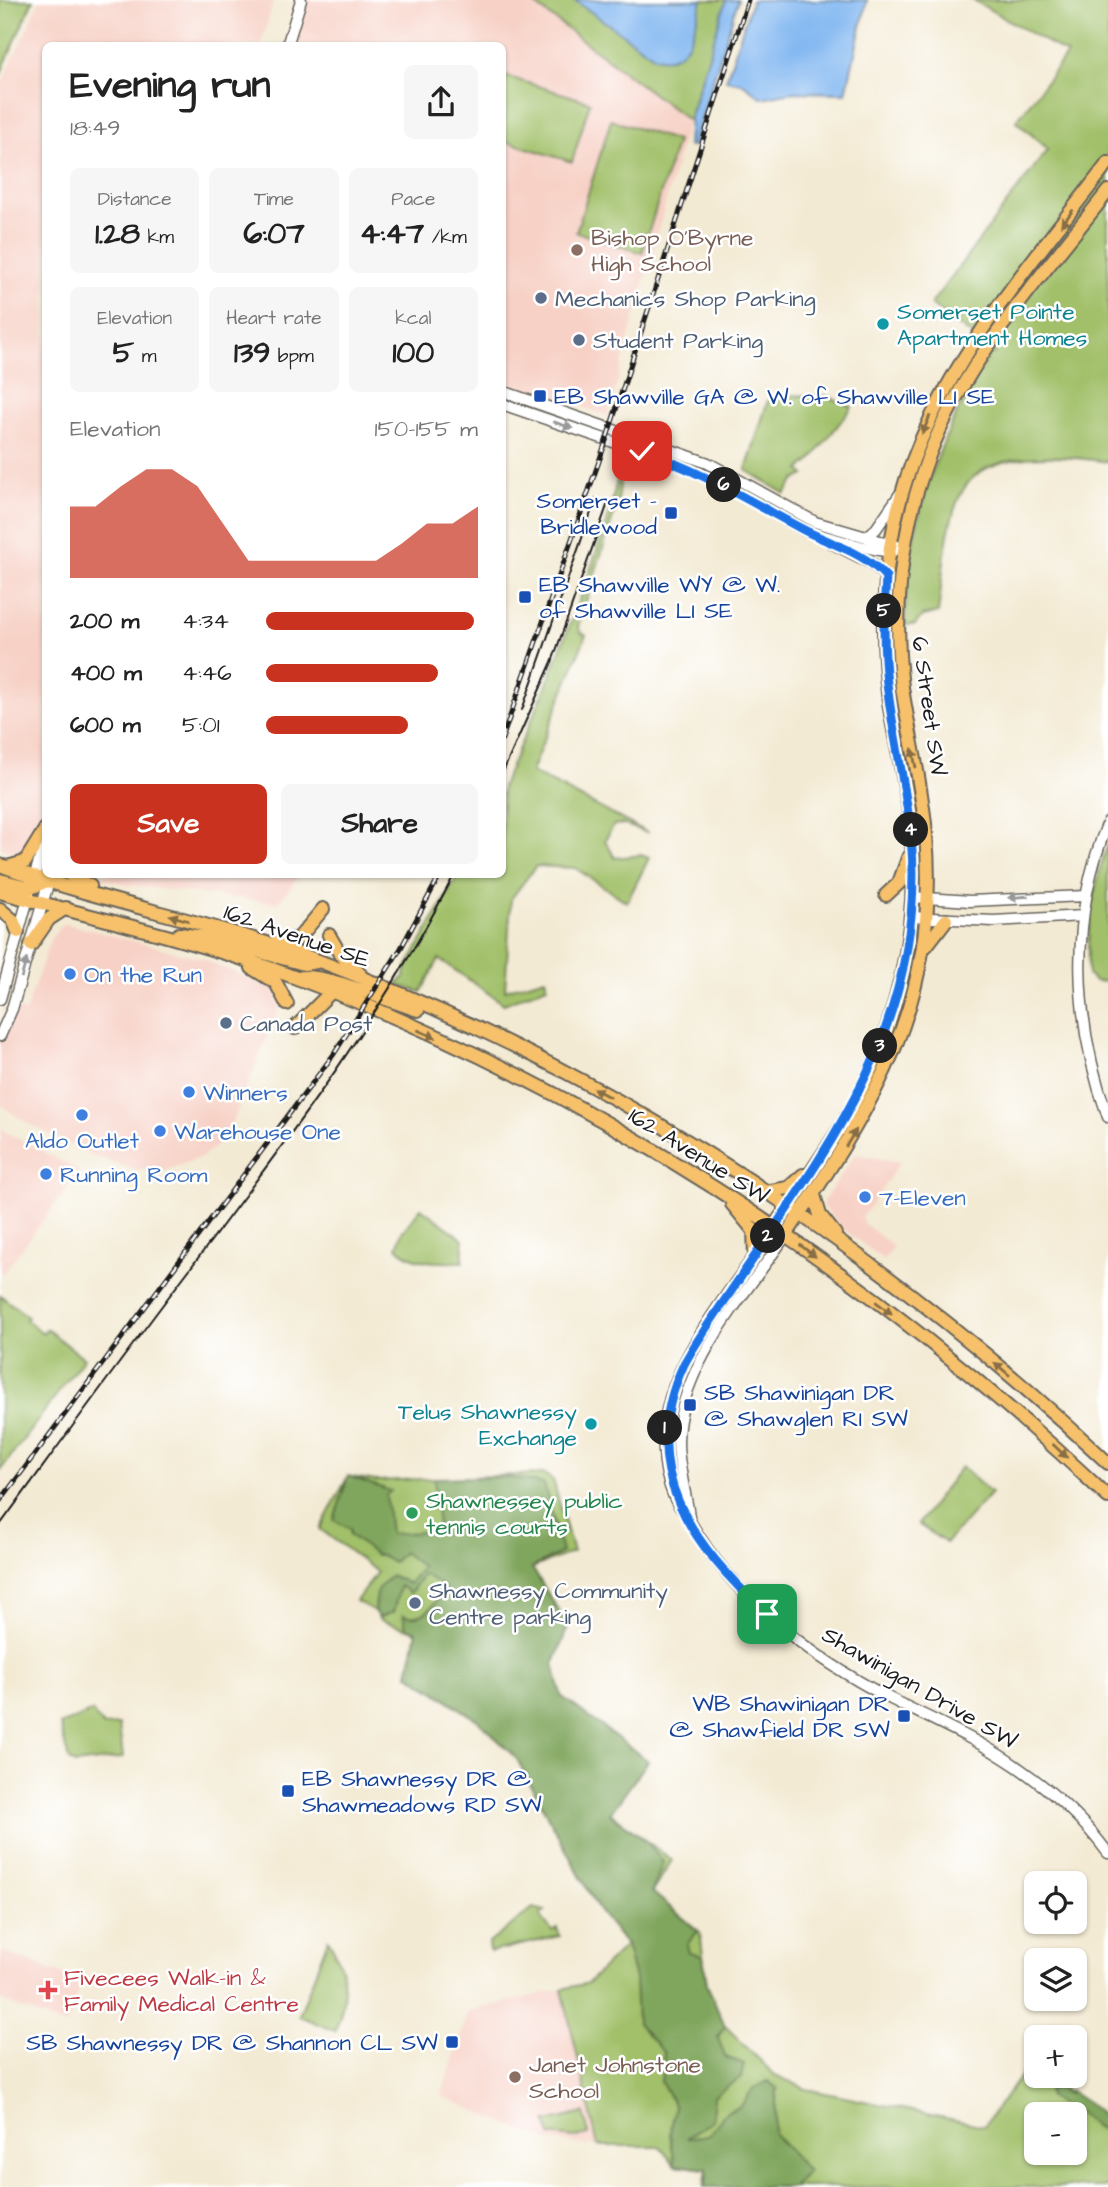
<!DOCTYPE html>
<meta charset="utf-8">
<style>
:root{--surface:#fff;--page:#f6f6f6;--text:#222;--muted:#767676;--accent:#c8321e}
body{margin:0;font-family:"Architects Daughter",sans-serif;background:var(--page);color:var(--text);height:100vh;display:flex;flex-direction:column;font-size:26px;white-space:nowrap}
*{box-sizing:border-box;margin:0}
p{font-size:23px;color:var(--muted)}
.icon{flex:none;width:38px;height:38px;fill:none;stroke:currentColor;stroke-width:2;stroke-linecap:round;stroke-linejoin:round}
.map{position:relative;flex:1;overflow:hidden}
.drawer{position:absolute;left:42px;top:42px;width:464px;height:836px;display:flex;flex-direction:column;background:var(--surface);border-radius:10px;box-shadow:0 2px 5px #0004}
.drawer>*{flex:none}
.fabs{position:absolute;left:1024px;top:1871px;display:grid;gap:14px}
.fabs a{display:grid;place-items:center;width:63px;height:63px;border-radius:10px;background:var(--surface);box-shadow:0 2px 5px #0004;font-size:35px}
.pin{position:absolute;display:grid;place-items:center;width:60px;height:60px;color:#fff;margin:-30px;border-radius:14px;box-shadow:0 4px 10px #0006}
.km{position:absolute;width:35px;height:35px;margin:-18px;border-radius:50%;background:#222;color:#fff;font-size:19px;line-height:35px;text-align:center}
.round{display:grid;place-items:center;flex:none;width:74px;height:74px;border-radius:10px;background:var(--page)}
.head{display:flex;align-items:center;justify-content:space-between;height:119px;padding:0 28px}
h1{font-size:38px;font-weight:700;line-height:52px}
.figures{display:grid;grid-template-columns:repeat(3,1fr);gap:10px;height:119px;padding:7px 28px}
.figures div{display:grid;align-content:center;border-radius:10px;background:var(--page);text-align:center}
.figures b{font-size:30px;font-weight:700}
.figures small{font-size:19px;font-weight:400}
.figures p{font-size:19px}
.chart{height:196px;padding:14px 28px}
.chart p{display:flex;justify-content:space-between}
.chart svg{width:100%;height:126px;margin-top:7px;fill:var(--accent);opacity:.7}
.primary-button{display:flex;gap:14px;margin-top:auto;padding:14px 28px}
.primary-button a{flex:1;height:80px;border-radius:10px;background:var(--accent);color:#fff;font-size:28px;font-weight:700;line-height:80px;text-align:center}
.primary-button a+a{background:var(--page);color:var(--text)}
ul{padding:0 28px;list-style:none;font-size:23px}
li{display:grid;grid-template-columns:112px 84px 1fr;align-items:center;height:52px}
li i{height:18px;border-radius:9px;background:var(--accent)}
.map>svg:first-child{display:block}
.built{fill:#f7d1c6}
.green{fill:#a1c069;stroke:#5e6e42;stroke-width:2;fill-rule:evenodd}
.forest{fill:#80a65d;stroke:#4e613c;stroke-width:2}
.water{fill:#83b8f1;stroke:#506a86;stroke-width:2}
.lines{fill:none;stroke-linecap:round;stroke-linejoin:round}
.minor-casing{stroke:#67645c;stroke-width:13}
.major-casing{stroke:#67645c;stroke-width:16}
.minor{stroke:#fff;stroke-width:10}
.major{stroke:#f6c16b;stroke-width:12}
.tram{stroke:#1c1c1c;stroke-width:2}
.rail-casing{stroke:#1c1c1c;stroke-width:5}
.rail{stroke:#fff;stroke-width:2.5;stroke-dasharray:8;stroke-linecap:butt}
.oneway{fill:#896e44}
.oneway2{fill:#999}
.route-casing{stroke:#fff;stroke-width:14}
.route{stroke:#1a73e8;stroke-width:9}
.education-dot{fill:#8d6e63;stroke:#fff;stroke-width:2.5}
.service-dot{fill:#5c6f8a;stroke:#fff;stroke-width:2.5}
.culture-dot{fill:#0f9aa8;stroke:#fff;stroke-width:2.5}
.transit-dot{fill:#1a4fb4;stroke:#fff;stroke-width:2.5}
.shop-dot{fill:#3f7fe0;stroke:#fff;stroke-width:2.5}
.leisure-dot{fill:#2e9e5b;stroke:#fff;stroke-width:2.5}
.health-dot{fill:#e0444e;stroke:#fff;stroke-width:2.5}
.labels{text-anchor:middle;stroke-width:5;stroke-linejoin:round;paint-order:stroke}
.education-label{font-size:23px;fill:#785e54;stroke:#fff;text-anchor:start}
.service-label{font-size:23px;fill:#4e5e75;stroke:#fff;text-anchor:start}
.culture-label{font-size:23px;fill:#0d838f;stroke:#fff;text-anchor:start}
.transit-label{font-size:23px;fill:#164399;stroke:#fff;text-anchor:start}
.street-label{font-size:23px;fill:#1c1c1c;stroke:#fff}
.shop-label{font-size:23px;fill:#366cbe;stroke:#fff;text-anchor:start}
.leisure-label{font-size:23px;fill:#27864d;stroke:#fff;text-anchor:start}
.health-label{font-size:23px;fill:#be3a42;stroke:#fff;text-anchor:start}
</style>
<div class="map">
<svg width="1108" height="2187" viewBox="0 0 1108 2187">
<rect width="100%" height="100%" fill="#fff"/>
<filter id="ink" filterUnits="userSpaceOnUse"><feTurbulence type="fractalNoise" baseFrequency=".0143" numOctaves="2"/><feDisplacementMap in="SourceGraphic" scale="14" xChannelSelector="R" yChannelSelector="G"/><feConvolveMatrix kernelMatrix="1 2 1 2 8 2 1 2 1" color-interpolation-filters="sRGB"/></filter>
<filter id="wash" filterUnits="userSpaceOnUse"><feTurbulence type="fractalNoise" baseFrequency=".00686" numOctaves="4" result="noise"/><feDisplacementMap in="SourceGraphic" scale="28" xChannelSelector="R" yChannelSelector="G"/><feGaussianBlur stdDeviation="1.57" result="paint"/><feColorMatrix in="noise" values="0 0 0 0 0 0 0 0 0 0 0 0 0 0 0 0 0 1.4 0 .05"/><feComposite in="paint" operator="in"/></filter>
<g filter="url(#wash)">
<rect width="100%" height="100%" fill="#f3ead3"/>
<path class="built" d="M40,0h234l-13,45 -215,1 -1,817 -45,-15v-761z
M307,0h222l159,120 -80,296 -106,-36v-334h-207z
M91,875h209l-22,28 -151,-18z
M64,923l139,36 71,30 6,15 -45,112 -14,26 -19,15 -38,14 -32,-2 -40,-14 -63,-31 -29,-19v-59l17,-37 8,3 26,-74z
M0,1129l80,42 -78,104 -2,-1z
M855,1154l45,8 -38,56 1,5 30,23 -9,14 -40,-30 -21,-23v-5z
M0,1951l81,30 -15,45 -66,-26z
M562,1989l36,157 -50,-5 -107,-45 28,-85z"/>
<path class="green" d="M0,0h33l-33,75z
M529,0h198l-39,120z
M973,0h135v462c-39,-6 -117,-14 -143,25 -20,29 -22,90 -27,126l-16,3 -7,9h-10c1,-99 33,-190 86,-273l5,2 -65,-50 117,-155 -32,-28 51,-67z
M502,75l88,27 -18,60 -70,-22z
M611,120l66,21 -35,112 -66,-21z
M777,395l50,1 25,11 -44,57 -2,-1 -6,7 5,5 -10,5 -10,14 -39,-24 22,-70z
M623,457l-5,45 -40,124 3,7 5,2 -55,137 117,61 -26,-9 -8,1 -9,15 10,18 26,-3 8,3 -22,44 -52,-34 -39,-2 -25,33 -6,91 40,-12 2,8 -43,18 -65,-45 -18,33 -24,-7 8,-9 1,-7 52,-94h44v-89l41,-92 43,-112 21,-61z
M1108,843v139l-13,-1 -7,-5c-2,-45 5,-90 20,-133z
M421,1208l42,31v23c-22,0 -50,3 -66,-15l5,-15z
M0,1295l28,22 -2,3 17,13 3,-4 38,29 -84,113z
M961,1467l30,26 -45,50 -28,-19z
M544,1474l9,6 20,72 -41,16 36,58 -14,37 7,33 87,65 -38,52 62,47 -20,32 48,40 7,53 18,41 50,49 31,14 178,37 45,-62 7,5v7h9l63,46v65h-404l3,-18 -32,-4 -16,-19h-61l-36,-157 26,-6 38,-38 -28,-36 -81,-150 -38,-38 -71,-47 9,-42 -37,-12 -6,-9 -18,-10 21,-29 -57,-43 28,-53 28,5zM1036,2114h38v38h-38z
M92,1712l11,14 16,-1 4,33 -48,6 -6,-4 -9,-35z
M533,1908l12,3 -5,4 12,16 5,-3 3,8 -70,16 -1,-9z
M328,1939c19,30 20,59 7,92l-36,-15z
M584,2113l5,22 -14,3 -25,-3 -3,-13z"/>
<path class="forest" d="M348,1476l43,15 -5,4 4,39 48,-3 -4,-53 73,-1 37,7 18,68 -30,16 36,58 -14,37 7,33 87,65 -38,53 36,27 17,21 -11,30 46,39 -11,13 2,9 14,3 4,29 18,41 -7,11 7,20 19,7 -3,13 -27,19 -2,24 -25,18 22,-3 16,-22 16,-7 12,-17 14,-8 10,7 -3,46 34,37 -14,16h-88l1,-18 -32,-4 -5,-31 5,-27 -14,-25 3,-29 -27,-30 -2,-44 -9,-34 -28,-36 -81,-150 -38,-38 -71,-47 9,-42 -11,-4 -3,-13c23,6 30,-9 42,-27l-21,-14 -14,19 -10,-7 -7,26 -14,6 -5,-7 4,-22 13,-14 18,9 13,-17 -19,-15 -10,11 -12,-8h-5l-26,-20v-6l-16,-9z
M1058,2087l9,7 3,-3c13,9 38,22 38,40l-12,-4 -18,-15 -4,1 -25,-16 -1,-7z"/>
<path class="water" d="M574,0h128c-7,25 -12,67 -47,57z
M726,0h12l-45,146h-5l2,-29z
M752,0h115l-21,93 -53,-1 -31,6 -20,-15 -16,-3z"/>
</g>
<g filter="url(#ink)">
<g class="lines">
<g class="minor-casing">
<path id="minor" d="M287,46l14,-46
M502,391l206,72 107,59 89,26
M502,404l176,60 45,20 83,47 58,16 26,5 6,-2
M866,537l10,-8 24,-35
M831,543l42,21 13,13
M1108,822c-39,95 -35,199 0,295
M33,881l13,-42
M912,897l58,4 116,-5
M911,917l82,4 90,-5
M0,999l29,-104
M0,1036l12,-27 38,-132
M774,1227c-32,50 -88,114 -104,171 -9,31 -9,69 4,99 4,9 12,17 17,26 44,77 121,135 200,176 42,21 86,40 125,67 35,24 67,53 92,87
M689,1517c-3,-25 -11,-49 -11,-75 0,-75 67,-147 108,-207"/>
</g>
<g class="major-casing">
<path id="major" d="M0,865c104,38 215,57 319,96 293,110 562,288 789,502
M7,867l18,-5 21,-34
M70,875l20,11
M0,880l31,8 18,-8
M0,892c91,25 183,45 272,77 313,112 595,300 836,528
M886,895l13,-12 9,-25
M0,909l13,11 5,12
M179,934l27,3 98,27 13,-2
M329,935l11,19 20,20
M276,942l22,-3 25,-30
M31,945l18,-26 17,-11
M926,946l20,-26
M252,968l24,15 11,21
M299,978c19,-7 95,25 119,32
M295,1028l36,-36
M765,1192l23,-4 15,-13
M814,1195l6,20 15,19
M732,1204l22,27 1,25
M774,1227c24,-36 49,-71 71,-107 52,-89 75,-190 66,-292 -4,-43 -16,-85 -22,-127 -8,-60 -7,-121 6,-180 30,-140 129,-247 213,-358
M786,1235c89,-133 154,-233 140,-401 -4,-50 -17,-98 -24,-147 -9,-72 -2,-147 21,-215 36,-108 117,-193 185,-281"/>
</g>
<use href="#minor" class="minor"/>
<use href="#major" class="major"/>
<path class="tram" d="M522,710l74,-212
M502,774l50,-112 56,-159
M0,1525c64,-87 127,-174 192,-259 95,-126 190,-250 262,-391"/>
<g class="rail-casing">
<path id="rail" d="M502,739l102,-292 144,-447
M0,1501l334,-447 67,-106 39,-73"/>
</g>
<use href="#rail" class="rail"/>
</g>
<defs><path id="oneway-solid" d="M-6-.8H1V-3.2L6.5 0L1 3.2V.8H-6Z" transform="scale(1.75)"/></defs>
<g class="oneway">
<use href="#oneway-solid" transform="translate(1067 218) rotate(127)"/>
<use href="#oneway-solid" transform="translate(926 425) rotate(113)"/>
<use href="#oneway-solid" transform="translate(914 758) rotate(-101)"/>
<use href="#oneway-solid" transform="translate(179 918) rotate(-164)"/>
<use href="#oneway-solid" transform="translate(427 1034) rotate(23)"/>
<use href="#oneway-solid" transform="translate(602 1093) rotate(-151)"/>
<use href="#oneway-solid" transform="translate(851 1138) rotate(-58)"/>
<use href="#oneway-solid" transform="translate(808 1251) rotate(37)"/>
<use href="#oneway-solid" transform="translate(884 1308) rotate(37)"/>
<use href="#oneway-solid" transform="translate(1002 1369) rotate(-140)"/>
<use href="#oneway-solid" transform="translate(1060 1451) rotate(43)"/>
</g>
<g class="oneway2">
<use href="#oneway-solid" transform="translate(563 425) rotate(19)"/>
<use href="#oneway-solid" transform="translate(1018 897) rotate(176)"/>
<use href="#oneway-solid" transform="translate(24 968) rotate(-74)"/>
</g>
</g>
<g class="lines" filter="url(#ink)">
<g class="route-casing">
<path id="route" d="M642,451c57,19 107,50 160,78 28,15 63,23 84,48 -3,41 -3,82 3,122 8,58 23,114 24,173 1,163 -84,275 -171,403 -20,30 -41,58 -58,89 -49,105 7,180 83,250"/>
</g>
<use href="#route" class="route"/>
</g>
<g class="education-dot">
<circle cx="577" cy="250" r="7"/>
<circle cx="515" cy="2077" r="7"/>
</g>
<g class="service-dot">
<circle cx="541" cy="298" r="7"/>
<circle cx="579" cy="340" r="7"/>
<circle cx="226" cy="1023" r="7"/>
<circle cx="415" cy="1603" r="7"/>
</g>
<g class="culture-dot">
<circle cx="883" cy="324" r="7"/>
<circle cx="591" cy="1424" r="7"/>
</g>
<g class="transit-dot">
<rect x="533" y="389" width="14" height="14" rx="3.5"/>
<rect x="664" y="506" width="14" height="14" rx="3.5"/>
<rect x="518" y="590" width="14" height="14" rx="3.5"/>
<rect x="683" y="1398" width="14" height="14" rx="3.5"/>
<rect x="897" y="1709" width="14" height="14" rx="3.5"/>
<rect x="281" y="1784" width="14" height="14" rx="3.5"/>
<rect x="445" y="2035" width="14" height="14" rx="3.5"/>
</g>
<g class="shop-dot">
<circle cx="70" cy="974" r="7"/>
<circle cx="189" cy="1092" r="7"/>
<circle cx="82" cy="1115" r="7"/>
<circle cx="160" cy="1131" r="7"/>
<circle cx="46" cy="1174" r="7"/>
<circle cx="865" cy="1197" r="7"/>
</g>
<circle class="leisure-dot" cx="412" cy="1513" r="7"/>
<path class="health-dot" d="M44.5 1979.5h7v7h7v7h-7v7h-7v-7h-7v-7h7z"/>
<g class="labels">
<g class="education-label">
<text x="591" y="245">Bishop O'Byrne<tspan x="591" dy="26">High School</tspan></text>
<text x="529" y="2072">Janet Johnstone<tspan x="529" dy="26">School</tspan></text>
</g>
<g class="service-label">
<text x="555" y="306">Mechanics Shop Parking</text>
<text x="593" y="348">Student Parking</text>
<text x="240" y="1031">Canada Post</text>
<text x="429" y="1598">Shawnessy Community<tspan x="429" dy="26">Centre parking</tspan></text>
</g>
<g class="culture-label">
<text x="897" y="319">Somerset Pointe<tspan x="897" dy="26">Apartment Homes</tspan></text>
<text x="577" y="1419" text-anchor="end">Telus Shawnessy<tspan x="577" dy="26">Exchange</tspan></text>
</g>
<g class="transit-label">
<text x="554" y="404">EB Shawville GA @ W. of Shawville LI SE</text>
<text x="657" y="508" text-anchor="end">Somerset -<tspan x="657" dy="26">Bridlewood</tspan></text>
<text x="539" y="592">EB Shawville WY @ W.<tspan x="539" dy="26">of Shawville LI SE</tspan></text>
<text x="704" y="1400">SB Shawinigan DR<tspan x="704" dy="26">@ Shawglen RI SW</tspan></text>
<text x="890" y="1711" text-anchor="end">WB Shawinigan DR<tspan x="890" dy="26">@ Shawfield DR SW</tspan></text>
<text x="302" y="1786">EB Shawnessy DR @<tspan x="302" dy="26">Shawmeadows RD SW</tspan></text>
<text x="438" y="2050" text-anchor="end">SB Shawnessy DR @ Shannon CL SW</text>
</g>
<g class="street-label">
<text transform="translate(930 706) rotate(82)" y="8">6 Street SW</text>
<text transform="translate(297 935) rotate(19)" y="8">162 Avenue SE</text>
<text transform="translate(699 1155) rotate(32)" y="8">162 Avenue SW</text>
<text transform="translate(920 1687) rotate(30)" y="8">Shawinigan Drive SW</text>
</g>
<g class="shop-label">
<text x="84" y="982">On the Run</text>
<text x="203" y="1100">Winners</text>
<text x="174" y="1139">Warehouse One</text>
<text x="82" y="1148" text-anchor="middle">Aldo Outlet</text>
<text x="60" y="1182">Running Room</text>
<text x="879" y="1205">7-Eleven</text>
</g>
<g class="leisure-label">
<text x="426" y="1508">Shawnessey public<tspan x="426" dy="26">tennis courts</tspan></text>
</g>
<g class="health-label">
<text x="64" y="1985">Fivecees Walk-in &amp;<tspan x="64" dy="26">Family Medical Centre</tspan></text>
</g>
</g>
</svg>
<div class="fabs">
<a><svg class="icon" aria-label="locate" viewBox="0 0 24 24"><circle cx="12" cy="12" r="6"/><path d="M12 2v4M12 18v4M2 12h4M18 12h4"/></svg></a>
<a><svg class="icon" aria-label="layers" viewBox="0 0 24 24"><path d="M12 4l9 5-9 5-9-5zM3 14l9 5 9-5"/></svg></a>
<a>+</a>
<a>−</a>
</div>
<div class="pin" style="left:767px;top:1614px;background:#1e9e55"><svg class="icon" aria-label="arrive" viewBox="0 0 24 24"><path d="M6 21V4h12l-3 4 3 4H6"/></svg></div>
<div class="pin" style="left:642px;top:451px;background:#d93025"><svg class="icon" aria-label="check" viewBox="0 0 24 24"><path d="M5 12l5 5 9-10"/></svg></div>
<b class="km" style="left:665px;top:1428px">1</b>
<b class="km" style="left:768px;top:1236px">2</b>
<b class="km" style="left:880px;top:1046px">3</b>
<b class="km" style="left:911px;top:830px">4</b>
<b class="km" style="left:884px;top:611px">5</b>
<b class="km" style="left:724px;top:485px">6</b>
<section class="drawer">
<div class="head"><div><h1>Evening run</h1><p>18:49</p></div><a class="round"><svg class="icon" aria-label="share" viewBox="0 0 24 24"><path d="M12 15V3M7 8l5-5 5 5M5 13v7h14v-7"/></svg></a></div>
<div class="figures">
<div><p>Distance</p><b>1.28<small> km</small></b></div>
<div><p>Time</p><b>6:07</b></div>
<div><p>Pace</p><b>4:47<small> /km</small></b></div>
</div>
<div class="figures">
<div><p>Elevation</p><b>5<small> m</small></b></div>
<div><p>Heart rate</p><b>139<small> bpm</small></b></div>
<div><p>kcal</p><b>100</b></div>
</div>
<div class="chart"><p><span>Elevation</span>150–155 m</p>
<svg viewBox="0 0 160 44" preserveAspectRatio="none"><path d="M0 44V19L10 19L20 12L30 6L40 6L50 12L60 25L70 38L80 38L90 38L100 38L110 38L120 38L130 32L140 25L150 25L160 19V44z"/></svg>
</div>
<ul>
<li><b>200 m</b>4:34<i style="width:98%"></i></li>
<li><b>400 m</b>4:46<i style="width:81%"></i></li>
<li><b>600 m</b>5:01<i style="width:67%"></i></li>
</ul>
<div class="primary-button"><a>Save</a><a>Share</a></div>
</section>
</div>
